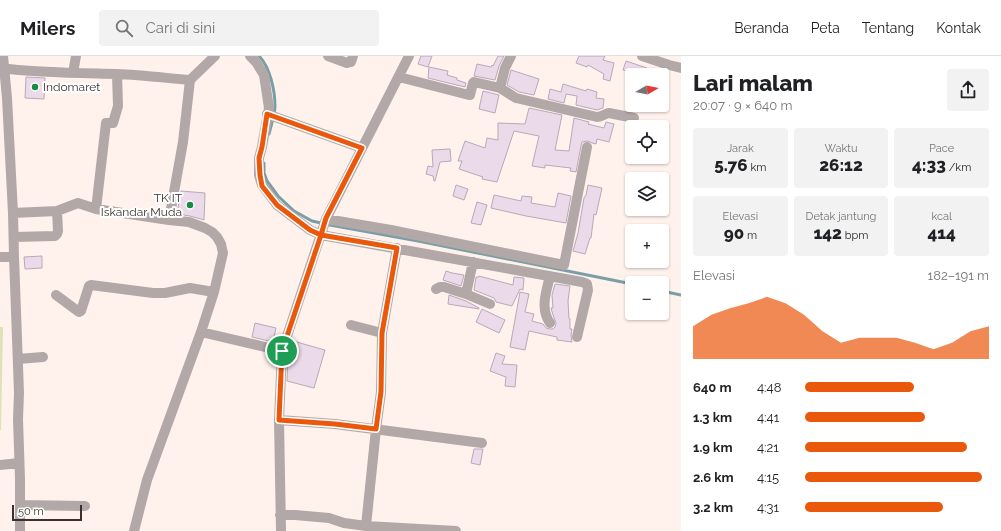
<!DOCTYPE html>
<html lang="id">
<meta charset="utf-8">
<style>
:root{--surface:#fff;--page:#f2f2f2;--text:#202124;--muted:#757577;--line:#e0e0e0;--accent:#ea580c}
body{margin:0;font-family:Raleway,sans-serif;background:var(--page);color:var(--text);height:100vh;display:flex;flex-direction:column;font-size:15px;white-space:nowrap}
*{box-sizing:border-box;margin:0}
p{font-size:13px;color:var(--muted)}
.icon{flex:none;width:22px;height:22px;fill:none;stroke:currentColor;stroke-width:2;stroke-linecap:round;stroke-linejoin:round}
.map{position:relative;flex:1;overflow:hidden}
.panel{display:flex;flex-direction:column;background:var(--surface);width:320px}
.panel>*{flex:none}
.needle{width:26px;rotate:81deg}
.controls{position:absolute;left:625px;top:12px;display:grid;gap:8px}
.controls a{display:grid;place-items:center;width:44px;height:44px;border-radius:4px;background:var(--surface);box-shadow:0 1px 3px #0004;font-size:20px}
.scale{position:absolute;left:12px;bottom:10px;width:70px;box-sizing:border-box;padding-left:4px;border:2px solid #39312d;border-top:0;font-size:11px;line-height:14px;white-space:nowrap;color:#39312d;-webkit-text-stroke:3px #fff;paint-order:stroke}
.pin{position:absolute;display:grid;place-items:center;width:34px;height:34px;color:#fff;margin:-17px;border:2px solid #fff;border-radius:50%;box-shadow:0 1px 4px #0007}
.round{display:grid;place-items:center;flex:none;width:42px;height:42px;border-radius:4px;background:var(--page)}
.summary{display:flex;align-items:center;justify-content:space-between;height:68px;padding:0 12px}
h1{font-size:22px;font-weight:800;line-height:30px}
.metrics{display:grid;grid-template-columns:repeat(3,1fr);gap:6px;height:68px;padding:4px 12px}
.metrics div{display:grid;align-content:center;border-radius:4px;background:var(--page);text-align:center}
.metrics b{font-size:17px;font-weight:800}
.metrics small{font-size:11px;font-weight:400}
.metrics p{font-size:11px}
.chart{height:112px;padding:8px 12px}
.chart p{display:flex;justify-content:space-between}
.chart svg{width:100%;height:72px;margin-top:4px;fill:var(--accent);opacity:.7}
ul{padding:0 12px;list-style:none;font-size:13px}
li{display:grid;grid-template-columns:64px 48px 1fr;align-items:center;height:30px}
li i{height:10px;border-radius:5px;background:var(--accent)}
header{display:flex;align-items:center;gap:24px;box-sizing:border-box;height:56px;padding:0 20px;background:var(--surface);border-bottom:1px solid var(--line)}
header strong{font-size:19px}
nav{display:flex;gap:22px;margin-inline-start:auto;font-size:14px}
.search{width:280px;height:36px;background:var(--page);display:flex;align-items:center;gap:10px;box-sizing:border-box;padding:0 14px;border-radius:4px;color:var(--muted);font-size:15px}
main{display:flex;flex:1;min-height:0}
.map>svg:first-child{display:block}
.green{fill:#dfe2b7}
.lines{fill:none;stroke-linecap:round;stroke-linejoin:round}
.stream{stroke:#7a9ea6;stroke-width:3}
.building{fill:#ebdaea;stroke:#b9a9b8}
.minor{stroke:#b3a8a8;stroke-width:10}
.route-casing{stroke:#fff;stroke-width:8}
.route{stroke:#ea580c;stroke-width:5}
.poi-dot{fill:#188a42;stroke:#fff;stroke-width:1.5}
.labels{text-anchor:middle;stroke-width:4;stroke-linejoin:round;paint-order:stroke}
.poi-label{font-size:12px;fill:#39312d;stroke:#fff;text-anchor:start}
</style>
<header>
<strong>Milers</strong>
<div class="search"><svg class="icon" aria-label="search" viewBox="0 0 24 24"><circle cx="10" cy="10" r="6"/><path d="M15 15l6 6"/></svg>Cari di sini</div>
<nav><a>Beranda</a><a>Peta</a><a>Tentang</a><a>Kontak</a></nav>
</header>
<main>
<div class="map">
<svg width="681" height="475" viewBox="0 0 681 475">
<rect width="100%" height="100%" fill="#fff2ec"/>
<path class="green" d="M0,271h3l-2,103h-1z"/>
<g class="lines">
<path class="stream" d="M259,0c11,11 16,35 16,50 0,9 -4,19 -6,28
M264,107v10l3,8 11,15 16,15 18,10 18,4 88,16 214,43
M662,235l19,4"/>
</g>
<path class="building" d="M421,0h11l-4,11 -10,-3z
M498,0h6l-5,10 -4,14 -21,-4 3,-12 14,3 1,-2 1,1z
M579,0h26l-2,4 11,3 -4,18 -7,-2 1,-5 -16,-9 -1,2 -11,-4z
M626,5l21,7 -2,7h-6l-16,-5z
M429,11l19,4 -1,4 10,3v2l9,3 -1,4 -37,-9z
M511,14l28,9 -5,16 -15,-3 -12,-7z
M26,21l19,1 -1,21 -19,-1z
M563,28l23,7 1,-2 10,3 -1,6 8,1 -1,9 -6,2 -21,-5 1,-9 -11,-2 -2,9 -16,-4 2,-10 11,3z
M483,35l16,4 -4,18 -16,-4z
M529,52l33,7 -7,35 14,1 5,-33 15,4 -1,2 16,4 2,-6 8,2 -5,18 -12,-3 -1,5 -4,-1 -4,-2 -6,1 -1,4 -5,26 -6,-1 1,-3 -26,-3v3l-13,-2 7,-30 -25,-5 -17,51 -15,-3 1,-2 -24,-8 3,-8h-4l7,-20 20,7 2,-10 11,2v-17l27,1z
M450,93l1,12 -11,1 -5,19h-1l-1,-5 -7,-2 2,-8 5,1 -1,-17z
M456,129l12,4 -4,11 -11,-4z
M588,129l14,3 -6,27 -2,-1 -3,24h-1l-5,16 -12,-3 5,-18 6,-35 2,-3z
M181,135l24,2 -1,27 -3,-1 -11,-3 -13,-2z
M558,137l13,3 -5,27 -40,-7 -35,-8 3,-13 27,6 1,-5 10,1 -1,6 24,4z
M477,146l10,3 -6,20 -10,-2z
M42,200v12l-17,1 -1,-12z
M446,215l6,2 12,2 -3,11 -18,-6z
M479,220l34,9 1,-8 10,1 -1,12 -3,-1 -8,17 -16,-4 -2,-4 -20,-8 2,-13h3z
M555,228l15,2 -2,15 1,18h1v10h2l-1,7 1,6 -15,-2v-3l-28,-6 -4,19 -15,-3 10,-55 9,2 -4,18 9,2 -2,7 11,3 3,4 4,1h3l2,-2 1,-4 -3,-8 -2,-7h2l-1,-13z
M449,239l17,6 13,7v1l-31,-5z
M482,253l23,11 -6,13 -23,-11z
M255,267l21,5 -3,14 -21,-5z
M293,285l32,9 -11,38 -27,-7 1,-23z
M496,297l9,3 -3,8 15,1 -2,22 -10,-1 1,-9 -16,-6z
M474,393h9l-3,16 -9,-2z"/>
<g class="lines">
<path class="minor" d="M3,0l4,42 6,115 1,44 5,136 -1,26 2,60v52
M250,0l6,6 8,13 5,33 -7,39 -3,11v17l3,10 15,20 33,25 11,5 261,47 5,2 1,6 -11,47
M328,0l19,7 4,-1 2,-6
M642,0l27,9 12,3
M0,12c39,5 78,5 117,6 24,1 49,4 73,6l25,-24
M73,17l3,-17
M399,21l70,18h1l3,-12 1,-1 26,6 5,-20 6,-12
M500,32l16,10 81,19c4,0 7,-3 12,-4l25,5
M267,58l95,34
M96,153l10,-86h7l5,-17 -1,-32
M13,157l44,-2 21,-8 18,6 73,11 20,2 16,6 7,4 5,5 4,7 2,9 -9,39 -13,40 -54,148 -13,51
M326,163l65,11 173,35 23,-118
M169,164l14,-78 7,-62
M14,181l41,-1 2,-2 1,-3 -1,-20
M0,201h14
M473,206l-7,32 24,10
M436,233l4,-2h4l22,7
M56,239l23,17 2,-1 8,-25 2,-1 62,8h12l25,-5 24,4
M550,267c-10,-14 -4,-31 0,-47
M351,269l31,8
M201,276l81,19
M18,303l25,-2
M279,364l56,4 147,19
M0,409l19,-2
M20,449l65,1
M280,459h15l34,3 15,5 22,3 90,5
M281,475l-2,-111 3,-69 44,-132 83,-163
M366,475v-5l10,-97 5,-37 1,-59 15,-85"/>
</g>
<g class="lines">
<g class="route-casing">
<path id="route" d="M282,295l-3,69 56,4 41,5 5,-37 1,-59 15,-85 -76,-13 5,-17 36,-70 -95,-34 -5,33 -3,11 1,17 2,11 15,19 33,25 11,5 -39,116"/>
</g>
<use href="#route" class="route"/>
</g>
<g class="poi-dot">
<circle cx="35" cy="31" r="4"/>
<circle cx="190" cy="149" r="4"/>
</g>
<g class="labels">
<g class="poi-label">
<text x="43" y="35">Indomaret</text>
<text x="182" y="146" text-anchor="end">TK IT<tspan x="182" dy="14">Iskandar Muda</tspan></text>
</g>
</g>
</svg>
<div class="controls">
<a><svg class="needle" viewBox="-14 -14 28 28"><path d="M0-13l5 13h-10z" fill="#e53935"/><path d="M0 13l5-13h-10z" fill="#757577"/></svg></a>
<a><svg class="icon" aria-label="locate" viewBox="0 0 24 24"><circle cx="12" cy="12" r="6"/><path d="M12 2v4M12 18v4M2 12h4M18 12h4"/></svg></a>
<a><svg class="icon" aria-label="layers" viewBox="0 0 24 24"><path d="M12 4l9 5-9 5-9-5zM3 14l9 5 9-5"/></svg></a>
<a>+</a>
<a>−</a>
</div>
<div class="scale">50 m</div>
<div class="pin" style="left:282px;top:295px;background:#1e9e55"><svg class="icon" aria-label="arrive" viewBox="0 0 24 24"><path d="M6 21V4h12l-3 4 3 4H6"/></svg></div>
</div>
<section class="panel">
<div class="summary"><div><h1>Lari malam</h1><p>20:07 · 9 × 640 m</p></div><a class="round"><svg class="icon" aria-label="share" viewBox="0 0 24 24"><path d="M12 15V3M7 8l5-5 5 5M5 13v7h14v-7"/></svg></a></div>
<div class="metrics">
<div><p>Jarak</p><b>5.76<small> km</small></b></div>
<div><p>Waktu</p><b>26:12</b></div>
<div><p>Pace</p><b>4:33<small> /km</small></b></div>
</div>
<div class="metrics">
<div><p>Elevasi</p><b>90<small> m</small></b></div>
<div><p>Detak jantung</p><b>142<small> bpm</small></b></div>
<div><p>kcal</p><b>414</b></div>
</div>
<div class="chart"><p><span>Elevasi</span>182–191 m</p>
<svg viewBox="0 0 160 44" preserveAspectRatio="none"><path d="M0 44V24L10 17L20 13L30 10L40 6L50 10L60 17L70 27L80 34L90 31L100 31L110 31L120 34L130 38L140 34L150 27L160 24V44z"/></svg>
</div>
<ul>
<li><b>640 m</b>4:48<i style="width:59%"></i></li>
<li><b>1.3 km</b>4:41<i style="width:65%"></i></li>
<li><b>1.9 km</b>4:21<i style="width:88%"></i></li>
<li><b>2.6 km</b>4:15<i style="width:96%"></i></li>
<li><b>3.2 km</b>4:31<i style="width:75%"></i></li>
</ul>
</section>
</main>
